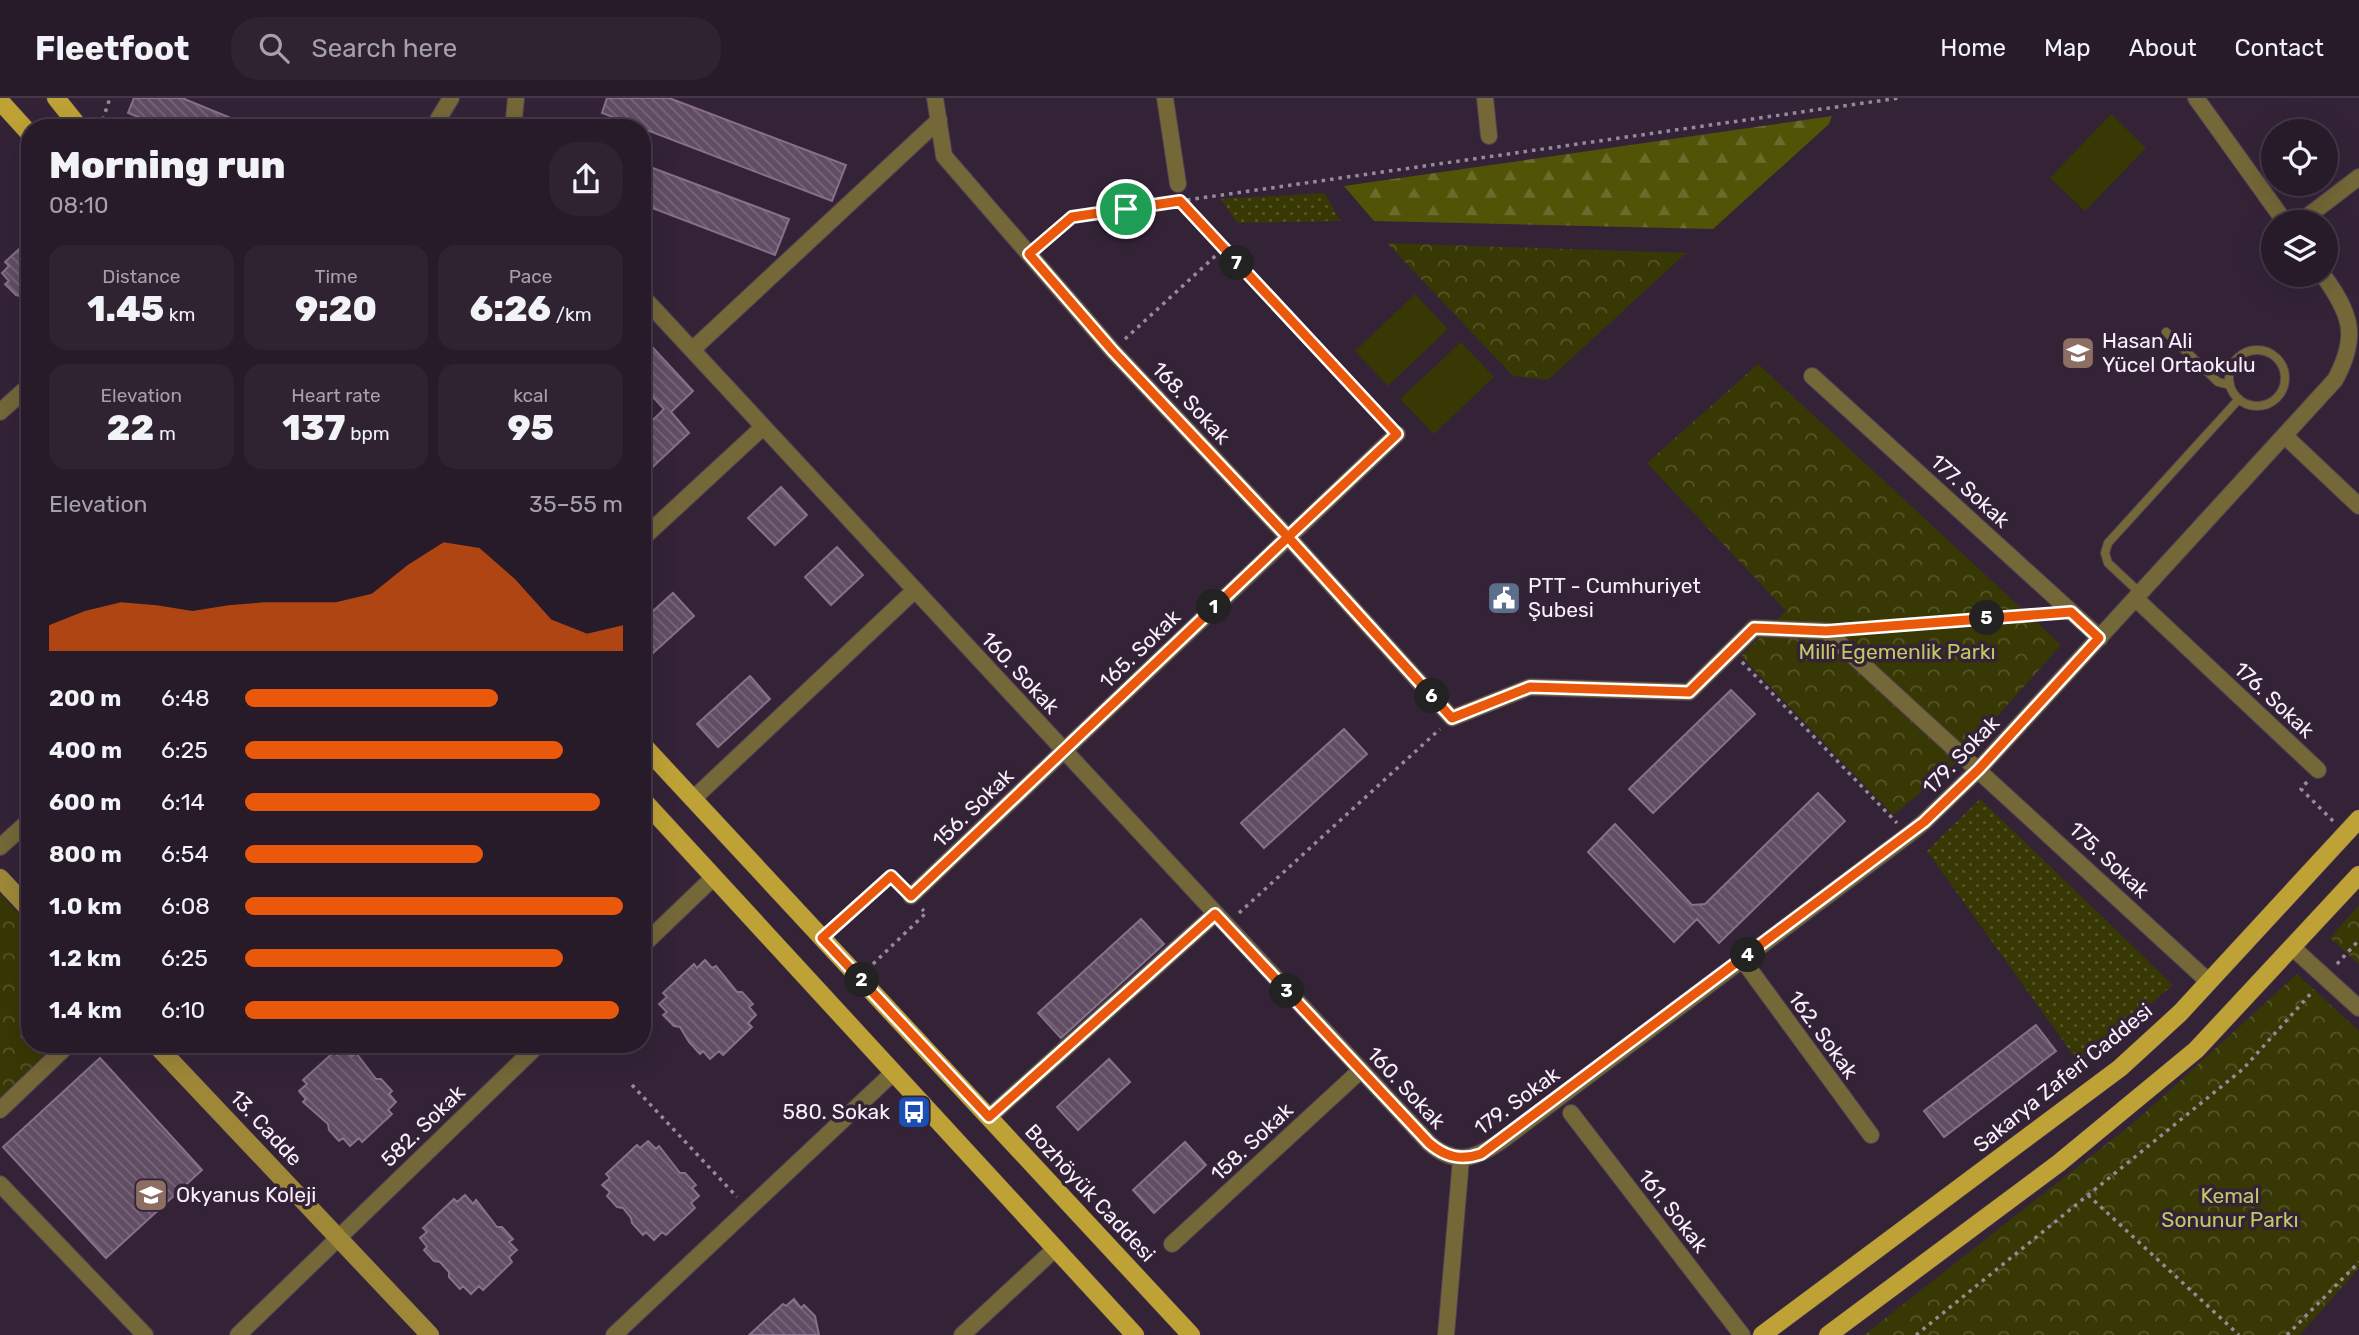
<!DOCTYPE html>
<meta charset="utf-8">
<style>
:root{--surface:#271a29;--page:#2f2331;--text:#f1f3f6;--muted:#a4a1a8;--line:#433846;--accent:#ea580c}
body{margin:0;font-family:Rubik,sans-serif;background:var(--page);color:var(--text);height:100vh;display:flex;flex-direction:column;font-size:26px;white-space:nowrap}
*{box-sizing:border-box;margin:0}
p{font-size:23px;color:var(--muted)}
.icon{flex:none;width:38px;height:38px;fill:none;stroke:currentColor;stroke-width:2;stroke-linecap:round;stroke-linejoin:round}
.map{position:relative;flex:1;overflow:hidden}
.sheet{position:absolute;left:21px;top:21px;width:630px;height:934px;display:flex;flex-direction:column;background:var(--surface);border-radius:28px;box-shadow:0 7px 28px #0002,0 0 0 2px var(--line)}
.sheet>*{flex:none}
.fabs{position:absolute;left:2261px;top:21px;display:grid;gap:14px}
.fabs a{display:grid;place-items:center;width:77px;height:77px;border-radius:50%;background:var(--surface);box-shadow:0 7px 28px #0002,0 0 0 2px var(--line);font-size:35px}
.pin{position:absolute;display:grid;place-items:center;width:60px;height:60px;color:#fff;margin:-30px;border:4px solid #fff;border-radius:50%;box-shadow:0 2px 7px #0007}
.km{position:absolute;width:35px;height:35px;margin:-18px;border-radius:50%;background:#222;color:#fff;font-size:19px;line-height:35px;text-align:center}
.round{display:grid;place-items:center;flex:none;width:74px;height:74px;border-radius:28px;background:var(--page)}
.overview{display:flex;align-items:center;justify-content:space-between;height:119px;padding:0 28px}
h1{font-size:38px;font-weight:800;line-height:52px}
.figures{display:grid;grid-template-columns:repeat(3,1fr);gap:10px;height:119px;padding:7px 28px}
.figures div{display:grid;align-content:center;border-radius:18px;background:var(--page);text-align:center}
.figures b{font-size:35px;font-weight:800}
.figures small{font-size:19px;font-weight:400}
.figures p{font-size:19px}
.chart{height:196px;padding:14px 28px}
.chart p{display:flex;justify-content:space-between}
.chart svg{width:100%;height:126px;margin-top:7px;fill:var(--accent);opacity:.7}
ul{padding:0 28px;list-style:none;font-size:23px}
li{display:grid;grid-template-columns:112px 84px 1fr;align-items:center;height:52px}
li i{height:18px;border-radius:9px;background:var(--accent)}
header{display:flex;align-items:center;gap:42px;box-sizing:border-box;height:98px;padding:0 35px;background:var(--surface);border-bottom:2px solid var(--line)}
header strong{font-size:33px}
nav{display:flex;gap:38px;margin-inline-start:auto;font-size:24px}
.search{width:490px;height:63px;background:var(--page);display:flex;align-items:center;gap:18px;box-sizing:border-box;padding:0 24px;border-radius:28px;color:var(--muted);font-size:26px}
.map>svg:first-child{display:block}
.grass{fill:url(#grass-dots)}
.forest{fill:url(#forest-firs)}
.park{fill:url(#park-crowns)}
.pitch{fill:#373803}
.building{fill:url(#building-back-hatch);stroke:#857189;stroke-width:2}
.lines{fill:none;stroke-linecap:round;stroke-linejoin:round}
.lane-casing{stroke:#504053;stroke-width:10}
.street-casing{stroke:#504053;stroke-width:18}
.secondary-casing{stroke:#504053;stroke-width:19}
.primary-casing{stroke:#504053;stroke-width:19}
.path{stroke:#97899a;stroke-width:3.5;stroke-dasharray:3.5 5;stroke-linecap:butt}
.lane{stroke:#746738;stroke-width:8}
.street{stroke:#746738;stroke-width:16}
.secondary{stroke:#9e8838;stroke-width:18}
.primary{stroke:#bea235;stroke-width:18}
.route-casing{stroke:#fff;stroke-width:14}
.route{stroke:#ea580c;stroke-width:9}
.labels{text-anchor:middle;stroke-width:7;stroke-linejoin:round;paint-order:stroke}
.poi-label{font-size:21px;fill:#faeffd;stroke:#342337;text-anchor:start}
.street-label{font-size:21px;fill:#faeffd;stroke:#342337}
.park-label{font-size:21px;fill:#c3c867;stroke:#342337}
</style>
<header>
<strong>Fleetfoot</strong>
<div class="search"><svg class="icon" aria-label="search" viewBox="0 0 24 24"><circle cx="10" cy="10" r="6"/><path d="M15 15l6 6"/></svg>Search here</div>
<nav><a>Home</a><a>Map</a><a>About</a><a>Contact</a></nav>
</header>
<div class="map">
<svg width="2359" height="1237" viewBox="0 0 2359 1237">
<defs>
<pattern id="grass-dots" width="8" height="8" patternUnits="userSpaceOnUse" patternTransform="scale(1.75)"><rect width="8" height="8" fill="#373803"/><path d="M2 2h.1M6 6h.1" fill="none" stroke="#555529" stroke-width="1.8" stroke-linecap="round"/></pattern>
<pattern id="forest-firs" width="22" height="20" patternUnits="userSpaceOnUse" patternTransform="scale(1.75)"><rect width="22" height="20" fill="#515307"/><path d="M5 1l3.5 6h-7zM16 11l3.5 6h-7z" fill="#6b6c2c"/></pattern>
<pattern id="park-crowns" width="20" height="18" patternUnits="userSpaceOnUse" patternTransform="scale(1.75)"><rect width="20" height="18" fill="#373803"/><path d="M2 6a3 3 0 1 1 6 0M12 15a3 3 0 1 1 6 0" fill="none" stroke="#555529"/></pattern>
<pattern id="building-back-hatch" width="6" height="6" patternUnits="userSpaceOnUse" patternTransform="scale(1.75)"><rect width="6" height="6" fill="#604d63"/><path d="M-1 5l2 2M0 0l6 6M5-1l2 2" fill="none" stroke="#78677a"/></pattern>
</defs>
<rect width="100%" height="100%" fill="#342337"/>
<path class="grass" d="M1325,95l15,28 -103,2 -16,-24z
M1980,701l193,186 -94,78 -152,-212z"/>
<path class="forest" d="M1832,18l-3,8 -116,105 -339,-8 -30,-35z"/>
<path class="park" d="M1387,145l299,10 -138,127 -35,-4z
M1758,266l303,281 -110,123 -58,47 -152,-159 45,-45 -139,-148z
M0,796l30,32v119h29l-59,57z
M2359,807v59l-29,-26z
M2297,876l62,57v237l-59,67h-436l273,-215z"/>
<path class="pitch" d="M2111,16l35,34 -61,63 -35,-33z
M1415,196l33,35 -60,57 -33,-35z
M1461,244l33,35 -60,57 -34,-35z"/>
<path class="building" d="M134,0h48l73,30h-89l-38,-15z
M607,0h62l177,67 -14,36 -230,-88z
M642,66l147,55 -14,36 -133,-51z
M30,141v59l-14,-3 -11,-11 4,-3 -7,-8 7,-7 -4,-4z
M642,238l51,55 -22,21 18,21 -47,44v-46l22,-22 -22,-24z
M781,389l26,28 -32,30 -27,-27z
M837,449l26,28 -32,30 -26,-28z
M673,495l21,23 -52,47v-42z
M750,578l20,23 -52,48 -21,-23z
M1731,592l24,24 -102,99 -24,-24z
M1344,631l23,25 -103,94 -23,-25z
M1818,695l27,28 -126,122 -22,-24 -23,23 -86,-90 27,-28 77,81 13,-1z
M1141,821l23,25 -103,94 -23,-25z
M705,862l7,8 4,-2 21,26h5l11,12 -4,3 7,8 -8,8 4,4 -29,28 -4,-4 -9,8 -7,-8 -3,3 -11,-12 -9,-15 -6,-1 -11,-11 4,-3 -8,-8 8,-7 -4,-4 31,-29 3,4z
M2036,927l20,26 -112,86 -20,-26z
M345,949l7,9 4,-3 20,26h5l11,12 -3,3 7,8 -8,8 4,4 -30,28 -3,-4 -9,8 -7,-8 -4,3 -10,-11 -1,-6 -25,-22 3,-3 -7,-8 8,-7 -4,-4 31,-28 3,3z
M100,960l102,112 -96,88 -103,-111z
M1109,961l21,23 -52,48 -21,-23z
M648,1043l8,8 3,-3 21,27h5l11,12 -4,3 7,8 -8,7 4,5 -29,27 -4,-3 -8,8 -8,-8 -3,3 -11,-12 -1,-5 -8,-10 -6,-1 -10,-11 3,-4 -8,-7 8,-7 -4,-4 31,-29 3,3z
M1185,1044l21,23 -52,48 -21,-23z
M465,1097l8,9 3,-4 21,27h5l11,12 -4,3 8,8 -8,7 3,5 -29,28 -4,-4 -8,8 -8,-8 -3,3 -11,-12v-5l-9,-10 -6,-1 -10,-11 3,-3 -7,-9 7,-6 -4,-4 31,-29 3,3z
M794,1201l7,9 3,-3 11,11 4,19h-70l34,-31 3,2z"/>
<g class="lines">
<g class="lane-casing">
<path id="lane" d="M2166,234l52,50 12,3
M2229 280a28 28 0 1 1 56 0a28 28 0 1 1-56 0Z
M2140,495l-32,-30 -3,-10 3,-10 131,-144"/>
</g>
<g class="street-casing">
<path id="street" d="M935,0l9,58 169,195 175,186 164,181 78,-31 159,5 65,-64 72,3 383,351
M1165,0l13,86
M1485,0l4,38
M2196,0l89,124
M433,30l18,-30
M513,30l3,-30
M2300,124l59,-45
M642,198l787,847c26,23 46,16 72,-2l407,-306 16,-13 55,-53 356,-389c24,-44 16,-66 -12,-105
M692,252l247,-230
M1812,278l288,262
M0,314l30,-27
M2285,338l74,70
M642,441l121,-112
M2136,501l182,171
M693,701l222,-209
M0,749l30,-27
M911,798l486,-462
M642,848l72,-69
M2293,850l66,60
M1742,861l129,176
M0,1012l68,-65
M1571,1015l171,222
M989,1019l226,-203
M0,1086l145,151
M1172,1146l189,-174
M238,1237l300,-290
M614,1237l280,-263
M962,1237l94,-87
M1446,1237l15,-176"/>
</g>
<g class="secondary-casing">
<path id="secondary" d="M0,780l30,32
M156,947l274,290"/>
</g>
<g class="primary-casing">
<path id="primary" d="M56,0l24,30
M0,3l30,33
M642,646l549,591
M642,701l493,536
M1762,1237l358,-267 60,-55 179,-194
M1828,1237l231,-172 137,-113 163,-175"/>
</g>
<path class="path" d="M100,30l10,-30
M1180,101l206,223
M1187,102l712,-102
M1041,146l31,-27 104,-15
M1125,241l99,-91
M1849,531l198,-15
M1742,564l155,161
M2307,684l-6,7 32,32
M1239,815l201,-184
M834,829l58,-51 9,9
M873,866l53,-51 -4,-4
M2337,866l22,-24
M632,987l105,112
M2088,1097l151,140
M1916,1237l327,-266 70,-78
M2287,1237l72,-73"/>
<use href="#lane" class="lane"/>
<use href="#street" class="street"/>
<use href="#secondary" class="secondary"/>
<use href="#primary" class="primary"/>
</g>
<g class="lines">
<g class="route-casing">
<path id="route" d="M1126,111l-54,8 -43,37 84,97 175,186 -377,359 -20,-20 -69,62 167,179 226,-203 214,229c16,14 32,18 52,11l443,-332 55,-53 120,-131 -28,-26 -245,19 -72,-3 -65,64 -159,-5 -78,31 -164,-181 109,-103 -217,-233 -54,8"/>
</g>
<use href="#route" class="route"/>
</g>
<defs>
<g id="school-square" transform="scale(1.75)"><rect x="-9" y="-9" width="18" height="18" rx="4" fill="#8d6e63" stroke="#342337"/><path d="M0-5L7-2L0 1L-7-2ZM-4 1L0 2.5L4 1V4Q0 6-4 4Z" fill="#fff"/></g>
<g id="civic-square" transform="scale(1.75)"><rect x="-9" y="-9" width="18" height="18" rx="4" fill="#5c6f8a" stroke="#342337"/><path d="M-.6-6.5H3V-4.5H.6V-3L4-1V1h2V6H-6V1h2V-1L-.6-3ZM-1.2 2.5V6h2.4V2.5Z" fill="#fff"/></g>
<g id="bus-square" transform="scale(1.75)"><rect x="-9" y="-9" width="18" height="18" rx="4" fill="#1a4fb4" stroke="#342337"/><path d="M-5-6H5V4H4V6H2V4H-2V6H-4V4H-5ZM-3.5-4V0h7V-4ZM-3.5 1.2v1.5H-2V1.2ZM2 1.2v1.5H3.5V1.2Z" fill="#fff"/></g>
</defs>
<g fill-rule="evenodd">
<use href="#school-square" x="2078" y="255"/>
<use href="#civic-square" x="1504" y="500"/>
<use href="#bus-square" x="914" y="1014"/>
<use href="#school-square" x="151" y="1097"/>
</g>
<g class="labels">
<g class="poi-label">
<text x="2102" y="250">Hasan Ali<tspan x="2102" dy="24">Yücel Ortaokulu</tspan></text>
<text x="1528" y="495">PTT - Cumhuriyet<tspan x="1528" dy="24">Şubesi</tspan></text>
<text x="890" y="1021" text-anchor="end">580. Sokak</text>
<text x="176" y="1104">Okyanus Koleji</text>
</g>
<g class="street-label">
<text transform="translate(1191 305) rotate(47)" y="7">168. Sokak</text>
<text transform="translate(1970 393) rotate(42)" y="7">177. Sokak</text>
<text transform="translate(1140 551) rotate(-44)" y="7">165. Sokak</text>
<text transform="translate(1020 575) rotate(47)" y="7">160. Sokak</text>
<text transform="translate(2274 602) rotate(43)" y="7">176. Sokak</text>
<text transform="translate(1961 657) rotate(-46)" y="7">179. Sokak</text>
<text transform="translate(973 710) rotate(-44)" y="7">156. Sokak</text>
<text transform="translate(2109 762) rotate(43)" y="7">175. Sokak</text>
<text transform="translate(1823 937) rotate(54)" y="7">162. Sokak</text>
<text transform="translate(2063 980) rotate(-39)" y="7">Sakarya Zaferi Caddesi</text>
<text transform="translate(1406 990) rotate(47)" y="7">160. Sokak</text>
<text transform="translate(1517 1003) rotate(-36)" y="7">179. Sokak</text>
<text transform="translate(423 1028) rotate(-44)" y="7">582. Sokak</text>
<text transform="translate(266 1030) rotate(47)" y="7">13. Cadde</text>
<text transform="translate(1252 1044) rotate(-43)" y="7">158. Sokak</text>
<text transform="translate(1090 1095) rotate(47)" y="7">Bozhöyük Caddesi</text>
<text transform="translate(1673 1113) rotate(52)" y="7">161. Sokak</text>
</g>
<g class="park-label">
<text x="1897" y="561">Millî Egemenlik Parkı</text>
<text x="2230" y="1105">Kemal<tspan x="2230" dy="24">Sonunur Parkı</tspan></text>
</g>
</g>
</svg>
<div class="fabs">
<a><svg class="icon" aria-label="locate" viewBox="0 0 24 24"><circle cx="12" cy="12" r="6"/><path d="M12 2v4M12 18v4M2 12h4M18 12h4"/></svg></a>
<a><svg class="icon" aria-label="layers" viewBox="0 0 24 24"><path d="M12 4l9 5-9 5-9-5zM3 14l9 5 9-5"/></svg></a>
</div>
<div class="pin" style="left:1126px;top:111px;background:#1e9e55"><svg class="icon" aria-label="arrive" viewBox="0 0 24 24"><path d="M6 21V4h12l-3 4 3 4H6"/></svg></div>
<b class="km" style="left:1214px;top:509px">1</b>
<b class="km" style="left:862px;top:882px">2</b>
<b class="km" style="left:1287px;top:893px">3</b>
<b class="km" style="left:1748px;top:857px">4</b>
<b class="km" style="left:1987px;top:520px">5</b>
<b class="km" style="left:1432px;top:598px">6</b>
<b class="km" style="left:1237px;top:165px">7</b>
<section class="sheet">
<div class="overview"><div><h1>Morning run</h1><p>08:10</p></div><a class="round"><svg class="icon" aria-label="share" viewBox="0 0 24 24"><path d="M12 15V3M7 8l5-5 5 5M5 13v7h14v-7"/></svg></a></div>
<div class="figures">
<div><p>Distance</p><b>1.45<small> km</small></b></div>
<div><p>Time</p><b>9:20</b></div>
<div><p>Pace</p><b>6:26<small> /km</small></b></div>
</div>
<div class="figures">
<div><p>Elevation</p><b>22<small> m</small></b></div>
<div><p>Heart rate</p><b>137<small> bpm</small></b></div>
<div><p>kcal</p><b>95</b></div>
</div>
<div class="chart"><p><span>Elevation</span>35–55 m</p>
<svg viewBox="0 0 160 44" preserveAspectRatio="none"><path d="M0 44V35L10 30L20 27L30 28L40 30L50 28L60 27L70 27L80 27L90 24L100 14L110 6L120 8L130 19L140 33L150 38L160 35V44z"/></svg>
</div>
<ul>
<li><b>200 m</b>6:48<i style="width:67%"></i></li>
<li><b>400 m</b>6:25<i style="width:84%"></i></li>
<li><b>600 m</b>6:14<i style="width:94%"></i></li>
<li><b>800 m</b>6:54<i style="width:63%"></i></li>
<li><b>1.0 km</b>6:08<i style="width:100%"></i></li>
<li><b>1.2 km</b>6:25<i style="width:84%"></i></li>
<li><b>1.4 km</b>6:10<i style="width:99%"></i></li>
</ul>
</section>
</div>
